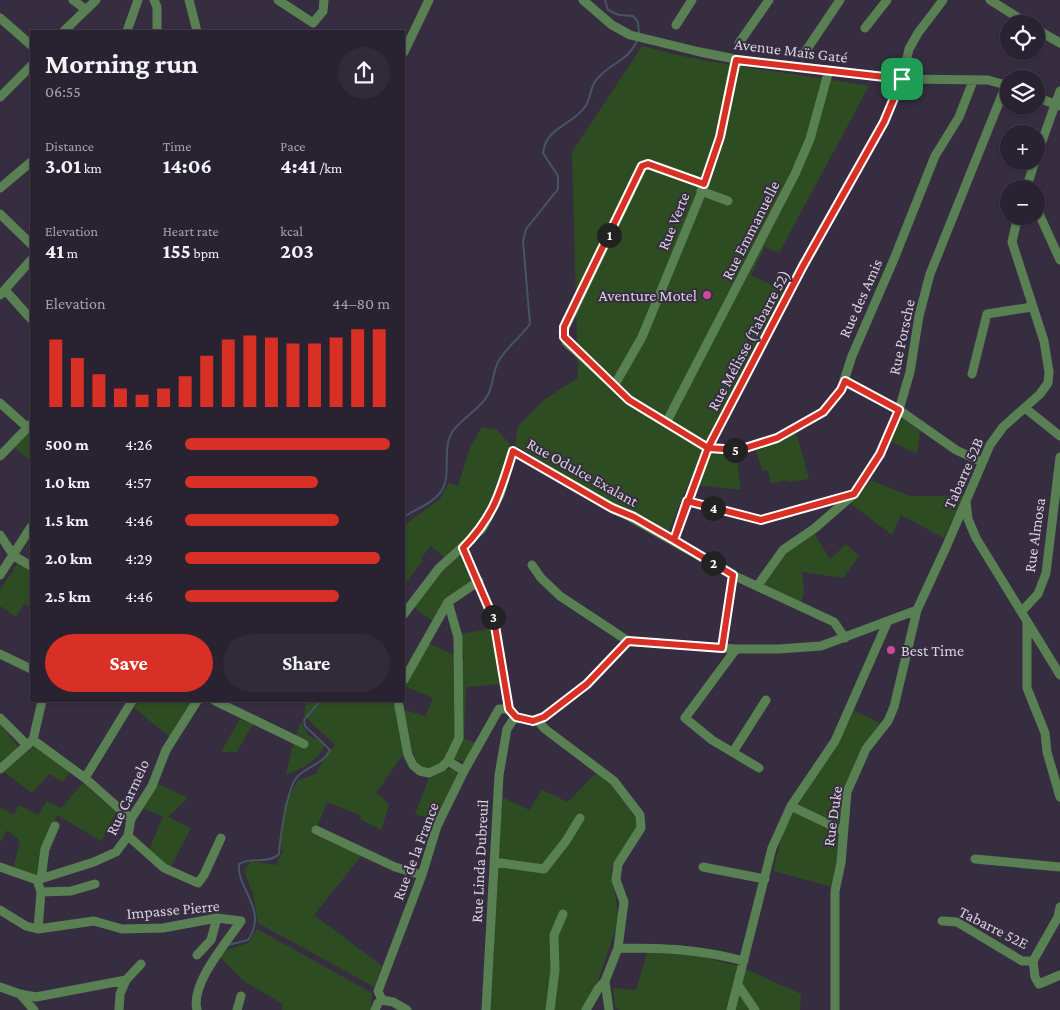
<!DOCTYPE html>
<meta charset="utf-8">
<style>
:root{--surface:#292231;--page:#312a39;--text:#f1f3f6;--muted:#a5a4ab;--line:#453f4d;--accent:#d93025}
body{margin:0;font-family:"Crimson Pro",serif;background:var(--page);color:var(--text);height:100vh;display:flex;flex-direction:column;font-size:19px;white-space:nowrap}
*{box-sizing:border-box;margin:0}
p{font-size:16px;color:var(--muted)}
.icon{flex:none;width:28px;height:28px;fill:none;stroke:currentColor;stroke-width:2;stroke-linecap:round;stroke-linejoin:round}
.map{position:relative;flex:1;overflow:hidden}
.panel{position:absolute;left:30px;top:30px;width:375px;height:672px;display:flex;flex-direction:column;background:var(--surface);border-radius:0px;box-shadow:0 1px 4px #0004,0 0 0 1px var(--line)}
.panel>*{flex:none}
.tools{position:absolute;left:1000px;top:15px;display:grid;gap:10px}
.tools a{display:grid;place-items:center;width:45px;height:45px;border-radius:50%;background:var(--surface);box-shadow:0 1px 4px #0004,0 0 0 1px var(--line);font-size:25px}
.pin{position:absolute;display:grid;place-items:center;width:42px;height:42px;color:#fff;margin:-21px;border-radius:10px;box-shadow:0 2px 8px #0006}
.km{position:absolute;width:25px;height:25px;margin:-12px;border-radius:50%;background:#222;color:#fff;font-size:14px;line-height:25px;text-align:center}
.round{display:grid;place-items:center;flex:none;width:52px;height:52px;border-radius:26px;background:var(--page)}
.headline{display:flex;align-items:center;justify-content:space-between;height:85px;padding:0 15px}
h1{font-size:28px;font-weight:700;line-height:38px}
.stats{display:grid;grid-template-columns:repeat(3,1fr);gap:8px;height:85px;padding:5px 15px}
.stats div{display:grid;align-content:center}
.stats b{font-size:21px;font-weight:700}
.stats small{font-size:14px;font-weight:400}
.stats p{font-size:14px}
.chart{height:140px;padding:10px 15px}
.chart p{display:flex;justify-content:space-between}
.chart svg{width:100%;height:90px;margin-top:5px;stroke:var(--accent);stroke-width:6}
.primary-button{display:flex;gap:10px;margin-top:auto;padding:10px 15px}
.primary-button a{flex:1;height:58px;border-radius:30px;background:var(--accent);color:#fff;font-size:20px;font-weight:700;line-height:58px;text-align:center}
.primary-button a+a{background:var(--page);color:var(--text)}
ul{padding:0 15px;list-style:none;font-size:16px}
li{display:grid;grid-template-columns:80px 60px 1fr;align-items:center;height:38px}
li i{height:12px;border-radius:6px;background:var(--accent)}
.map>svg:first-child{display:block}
.green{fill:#2e4c21}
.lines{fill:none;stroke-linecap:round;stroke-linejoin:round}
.stream{stroke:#456;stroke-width:2}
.minor{stroke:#598053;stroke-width:9}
.route-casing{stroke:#fff;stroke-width:10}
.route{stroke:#d93025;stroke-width:6}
.hotel-dot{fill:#d1479c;stroke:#372d41;stroke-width:2}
.labels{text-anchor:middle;stroke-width:4;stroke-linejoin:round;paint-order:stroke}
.street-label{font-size:16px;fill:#d8d1de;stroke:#372d41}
.poi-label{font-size:16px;fill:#d8d1de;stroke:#372d41;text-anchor:end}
</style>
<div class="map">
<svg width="1060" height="1010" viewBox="0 0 1060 1010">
<rect width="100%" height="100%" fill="#372d41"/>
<path class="green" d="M642,46c75,21 151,26 227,40l-90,167 -14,-6 -14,28 33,16c-41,79 -83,157 -115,240l-62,-29 -92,-57 3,-19 26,-26 34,-22 -6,-226z
M902,418l18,13 -3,23 -27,-13z
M482,427l15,3 13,14 -10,43 -20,39 -36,31 -13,-11 -10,12 2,2 -19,26v-53l3,-10 33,-24 9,-16 9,3 13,-41z
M31,428v33l-19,-15z
M796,432l13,47 -22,3 -1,-2 -15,4 -3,-13 -6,-1 -6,-20 27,-9z
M709,454h27l5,36 -45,-5z
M871,480l39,16h53l-19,42 -43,-23 -9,20 -42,-32z
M813,531l17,28 16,-15 13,12 -16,22 -41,-6 2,20 -3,11 -39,-20 22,-30z
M459,553l15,29c-18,11 -33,20 -42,39l-18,-14 23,-32z
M17,564l14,7v36l-7,-3 -8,13 -16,-11v-16z
M493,628l8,56 -35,3 -2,52 12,4 -9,19 -9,-2 -38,11 -8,-21 -8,-40 22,6 7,-18 -29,-12 2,-6 22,-37 36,16 -3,-25z
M138,701h56l-24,36 -36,-29z
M306,701h86l11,25 2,26 -29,41 6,4 7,8 -8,25 -21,-11 1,-3 -34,-14 -13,33 48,20 -48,60 68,51 -8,21 -116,-64 -5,-29 -9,-23 7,-10 25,4 7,-14 -2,-2 3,-44 14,-25 18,-6 8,-16 11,-13 -31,-29z
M853,710l27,13 -15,25 -25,79 -42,-23 41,-62z
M240,719l13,5 -16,28h-16z
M301,722l7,13 17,9c-7,18 -22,24 -39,31l8,-35z
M0,724l18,23 -18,15z
M36,745l34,27 -7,10 -14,-8 -17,19 -29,-22z
M452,768l8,4 -23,49 -22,-7 14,-36z
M597,772c13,9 46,41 40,58 -5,14 -18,27 -26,39l8,51 -21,61 -16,29h-92l12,-213 27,13 13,-20 26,12z
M83,783l20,18 14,10 -16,30 -44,-26 -14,35 -5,28 -25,-9 7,-28 -13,-11 -7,13v-36l14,8 5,-10 19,10 9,-14 14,7z
M156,783l32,15 -20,19 23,11 -21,40 -21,-18 14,-34 -22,-8z
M794,811l46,22 -4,41 -3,13 -60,-16 9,-36z
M257,929l115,64 -1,17h-89l1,-6 -38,-22 -29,-29 32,-10z
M677,951l62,15 62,28 -1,16h-179l-6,-2 -2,-20 23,2 11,-37z"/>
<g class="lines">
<path class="stream" d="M605,0l3,10 11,5 14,1 5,6 1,13
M404,517c12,-9 25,-11 35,-23 15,-16 1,-45 14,-63 9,-13 26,-21 35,-36 5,-10 5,-23 10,-33 10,-17 22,-24 32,-38l-7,-83 3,-12 32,-40v-13l-15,-23c3,-26 28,-27 42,-46 6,-8 5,-21 12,-28 14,-17 31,-17 41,-40
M404,561v2
M228,945l20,-5c21,-30 -12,-52 -9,-76 12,-8 29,1 40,-10 1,-15 8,-68 19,-78 10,-10 25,-12 32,-26l-25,-24 -1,-6 16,-19"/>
<path class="minor" d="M73,0l12,9
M154,0l3,7v24
M189,0l8,31
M278,0l35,23 10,-12 1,-11
M583,0l29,25 18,10 70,17 35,7 167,20 86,1 21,6
M990,0l38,24
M0,18l31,27
M676,25l16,-25
M865,28l22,-28
M1036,29l24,14
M64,31l32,-31
M127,31l11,-31
M739,43l30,-43
M404,52l25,-52
M803,55l37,-55
M0,97l31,-31
M1036,97l24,9
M1036,158l24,-67
M705,184l-57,-20 -5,2 -80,166 3,10 63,58 79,48 31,2 38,-12 46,-26 18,-22 11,-34 42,-97 41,-103 24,-39 14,-36
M0,188l31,-26
M1026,189l9,-28
M701,191l27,10
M1036,207l24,53
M0,214l31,30
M5,290l26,29
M0,295l31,-35
M972,374l15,-60 45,-7
M845,381l54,29 57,40 26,12
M614,386l28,-49 63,-153 15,-47 15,-78
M0,403l28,25
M1025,408l35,28
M666,423l129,-249 15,-35 19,-69
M0,456l31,-32
M687,501l74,19 90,-25
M966,502l2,17 8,19 84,137
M0,535l14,21 17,10
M674,540l34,-92 95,-183 81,-143 18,-43 7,-30 9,-16 25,-33
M463,548l31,71 15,90
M532,565l9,13 19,18 68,45 108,8h43l42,-3 96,-36
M0,575l31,-48
M758,585l25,-35 32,-22 39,-34 26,-40 19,-44 11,-38 9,-56 11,-42 76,-189
M1022,611l16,-17 8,-21 14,-116
M404,614l35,-46 43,-39 18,-34 13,-44 220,124 101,47 11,16
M1027,623v65l18,45 2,19 13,45
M722,648l11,-73
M736,649l-51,69 27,22 47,28
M0,654l31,15
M404,680l44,-78 31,-21
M215,701l89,43
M398,701l10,54 5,10 7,6 9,2 13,-6 6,-6 11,-23 -1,-101 -10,-35
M515,717l18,4 11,-4 43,-33 41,-43
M0,718l27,27
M537,720l8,9 69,52 26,34 1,13 -23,36 -2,16 8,22 -6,46 -13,33 4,29
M33,740l52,38 46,41
M733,752l33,-52
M448,761l16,10
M0,769l33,-29 9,-39
M85,778l47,-77
M791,806l52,25
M316,830l79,37 27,8
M128,836l36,32 34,15 6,-8 17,-37
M975,859l85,8
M494,862l50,7 22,-28 14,-23
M0,867l37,13 57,-18 22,-10 12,-16 3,-17 21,-33 14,-36 31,-49
M703,867l62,12
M41,879l4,-30 10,-23
M37,880l4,12 -3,37 56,-8 28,8 41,-1 54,-10 24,3c-14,21 -51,63 -44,89
M41,892l30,-1 24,-7
M0,910l26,16 12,3
M942,921l15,1 65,39h11l25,-44 2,-10
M618,948c47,0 80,1 126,13
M197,955l14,-15 6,-22
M1033,961l2,16 4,7 21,-9
M738,985l17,25
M0,987l20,7 14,16
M20,994l16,3 90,-17 15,-16
M382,1000l-4,-9 44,-116 15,-49 27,-55 35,-62h10l6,8
M382,1000l11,2 14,8
M119,1010l1,-16 6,-14
M237,1010l4,-14
M375,1010l3,-7 4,-3
M486,1010l13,-235 8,-46 8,-12
M550,1010l5,-40 -1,-35 9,-21
M586,1010l12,-21 7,-8
M731,1010l41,-162 19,-42 44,-65 52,-118
M835,1010v-119l6,-28 6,-71 19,-43 22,-28 6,-14 23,-97 30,-65 43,-100 13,-18 37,-33 8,-11 1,-11 -5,-31 -32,-99 6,-26"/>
</g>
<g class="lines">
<g class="route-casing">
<path id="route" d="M902,79l-166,-19 -16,77 -16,47 -56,-20 -6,2 -78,161v10l65,63 79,48 -34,92 59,35 -11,73 -94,-7 -41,43 -43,33 -11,4 -17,-4 -7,-8 -15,-89 -31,-72c31,-32 37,-55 50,-97l99,57 22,9 40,23 13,-39 74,19 93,-26 26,-40 19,-44 -54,-29 -4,9 -18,22 -46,26 -38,12 -31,-2 95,-182 81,-144 18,-43"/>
</g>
<use href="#route" class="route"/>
</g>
<g class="hotel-dot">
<circle cx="707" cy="295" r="5"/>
<circle cx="891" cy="650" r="5"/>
</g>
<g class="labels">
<g class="street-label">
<text transform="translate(791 50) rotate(7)" y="6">Avenue Maïs Gaté</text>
<text transform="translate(673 221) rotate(-68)" y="6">Rue Verte</text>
<text transform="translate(750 230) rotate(-63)" y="6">Rue Emmanuelle</text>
<text transform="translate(860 298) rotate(-66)" y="6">Rue des Amis</text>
<text transform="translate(901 337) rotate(-78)" y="6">Rue Porsche</text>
<text transform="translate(748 340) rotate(-62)" y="6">Rue Mélisse (Tabarre 52)</text>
<text transform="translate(583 472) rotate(29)" y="6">Rue Odulce Exalant</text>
<text transform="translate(963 473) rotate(-66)" y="6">Tabarre 52B</text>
<text transform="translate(1034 535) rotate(-82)" y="6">Rue Almosa</text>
<text transform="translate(127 797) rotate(-65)" y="6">Rue Carmelo</text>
<text transform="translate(832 816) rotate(-82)" y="6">Rue Duke</text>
<text transform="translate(415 851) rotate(-69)" y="6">Rue de la France</text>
<text transform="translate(479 861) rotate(-87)" y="6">Rue Linda Dubreuil</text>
<text transform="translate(173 909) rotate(-5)" y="6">Impasse Pierre</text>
<text transform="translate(994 927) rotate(27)" y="6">Tabarre 52E</text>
</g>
<g class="poi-label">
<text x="697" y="301">Aventure Motel</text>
<text x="901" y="656" text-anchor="start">Best Time</text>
</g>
</g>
</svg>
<div class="tools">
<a><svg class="icon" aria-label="locate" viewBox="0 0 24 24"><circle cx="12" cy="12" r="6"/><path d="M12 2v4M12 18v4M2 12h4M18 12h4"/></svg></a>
<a><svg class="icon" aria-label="layers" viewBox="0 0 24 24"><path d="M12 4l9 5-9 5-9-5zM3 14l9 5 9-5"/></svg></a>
<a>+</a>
<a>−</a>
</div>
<div class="pin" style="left:902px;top:79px;background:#1e9e55"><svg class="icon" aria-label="arrive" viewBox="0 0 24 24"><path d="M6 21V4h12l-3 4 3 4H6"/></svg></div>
<b class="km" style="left:609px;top:235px">1</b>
<b class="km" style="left:713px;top:563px">2</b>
<b class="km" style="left:493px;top:617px">3</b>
<b class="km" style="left:713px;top:508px">4</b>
<b class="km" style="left:735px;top:450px">5</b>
<section class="panel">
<div class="headline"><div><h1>Morning run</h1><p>06:55</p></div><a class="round"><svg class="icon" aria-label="share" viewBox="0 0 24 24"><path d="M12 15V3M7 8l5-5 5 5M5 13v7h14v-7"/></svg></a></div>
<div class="stats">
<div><p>Distance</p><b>3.01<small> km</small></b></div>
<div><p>Time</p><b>14:06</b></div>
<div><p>Pace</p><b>4:41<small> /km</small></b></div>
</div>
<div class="stats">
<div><p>Elevation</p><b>41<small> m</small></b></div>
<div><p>Heart rate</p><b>155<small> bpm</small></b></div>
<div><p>kcal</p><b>203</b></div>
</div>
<div class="chart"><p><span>Elevation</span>44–80 m</p>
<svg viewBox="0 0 160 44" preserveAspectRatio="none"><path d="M5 44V11M15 44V20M25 44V28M35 44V35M45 44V38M55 44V35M65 44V29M75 44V19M85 44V11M95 44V9M105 44V10M115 44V13M125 44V13M135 44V10M145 44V6M155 44V6"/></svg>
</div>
<ul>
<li><b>500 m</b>4:26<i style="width:100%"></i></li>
<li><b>1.0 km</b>4:57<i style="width:65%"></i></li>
<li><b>1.5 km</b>4:46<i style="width:75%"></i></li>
<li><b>2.0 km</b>4:29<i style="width:95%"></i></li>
<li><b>2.5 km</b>4:46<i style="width:75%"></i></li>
</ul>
<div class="primary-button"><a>Save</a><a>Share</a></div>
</section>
</div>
